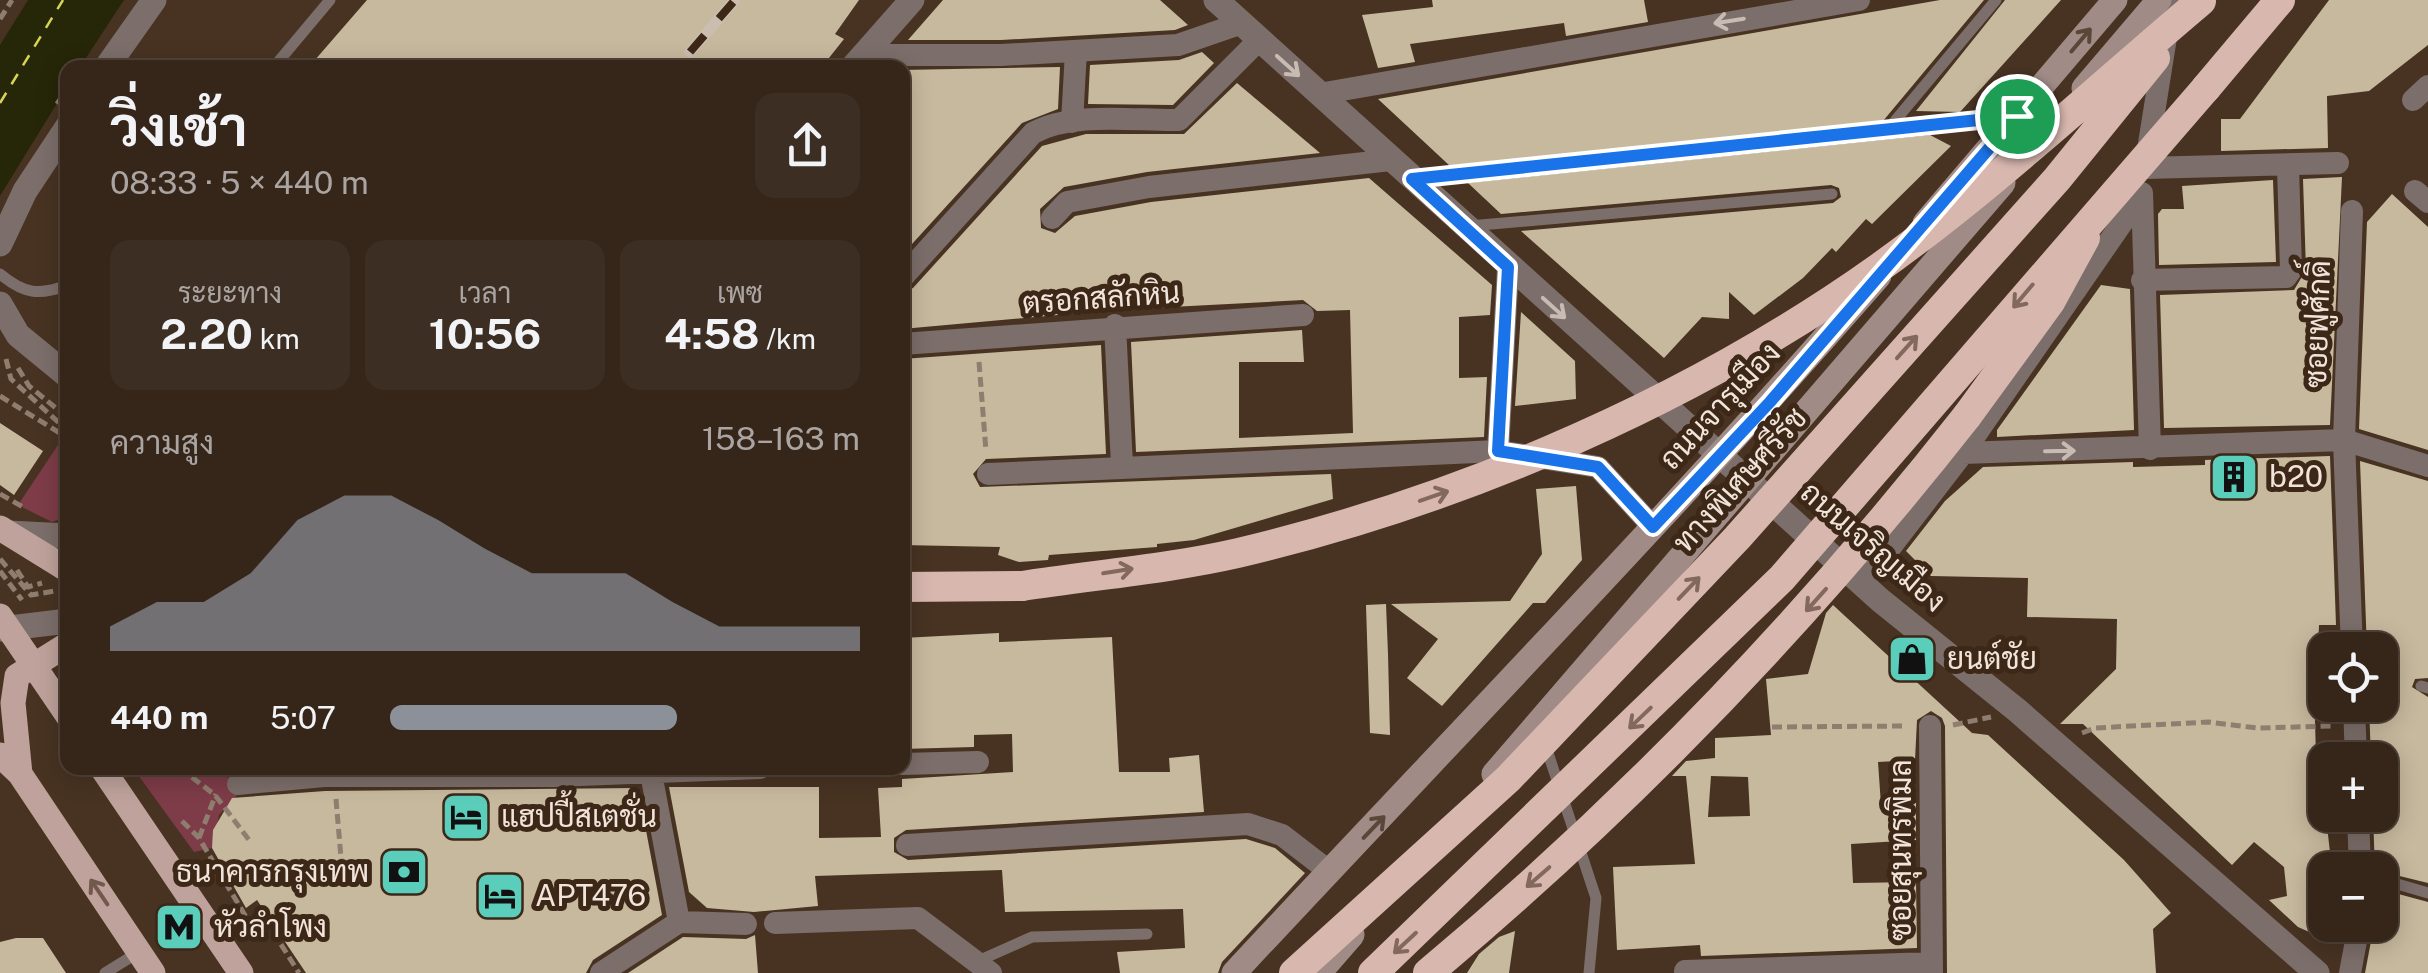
<!DOCTYPE html>
<html lang="th">
<meta charset="utf-8">
<style>
:root{--surface:#36261a;--page:#3d2e23;--text:#f1f3f6;--muted:#aaa5a2;--line:#504339;--accent:#8c9099}
body{margin:0;font-family:"Public Sans",Sarabun,sans-serif;background:var(--page);color:var(--text);height:100vh;display:flex;flex-direction:column;font-size:38px;white-space:nowrap}
*{box-sizing:border-box;margin:0}
p{font-size:32px;color:var(--muted)}
.icon{flex:none;width:55px;height:55px;fill:none;stroke:currentColor;stroke-width:2;stroke-linecap:round;stroke-linejoin:round}
.map{position:relative;flex:1;overflow:hidden}
.panel{position:absolute;left:60px;top:60px;width:850px;height:715px;display:flex;flex-direction:column;background:var(--surface);border-radius:20px;box-shadow:0 5px 25px #0003,0 0 0 2px var(--line)}
.panel>*{flex:none}
.buttons{position:absolute;left:2308px;top:632px;display:grid;gap:20px}
.buttons a{display:grid;place-items:center;width:90px;height:90px;border-radius:20px;background:var(--surface);box-shadow:0 5px 25px #0003,0 0 0 2px var(--line);font-size:50px}
.pin{position:absolute;display:grid;place-items:center;width:85px;height:85px;color:#fff;margin:-42px;border:5px solid #fff;border-radius:50%;box-shadow:0 2px 10px #0007}
.round{display:grid;place-items:center;flex:none;width:105px;height:105px;border-radius:20px;background:var(--page)}
.headline{display:flex;align-items:center;justify-content:space-between;height:170px;padding:0 50px}
h1{font-size:55px;font-weight:700;line-height:75px}
.metrics{display:grid;grid-template-columns:repeat(3,1fr);gap:15px;height:170px;padding:10px 50px}
.metrics div{display:grid;align-content:center;border-radius:20px;background:var(--page);text-align:center}
.metrics b{font-size:42px;font-weight:700}
.metrics small{font-size:28px;font-weight:400}
.metrics p{font-size:28px}
.chart{height:280px;padding:20px 50px}
.chart p{display:flex;justify-content:space-between}
.chart svg{width:100%;height:180px;margin-top:10px;fill:var(--accent);opacity:.7}
ul{padding:0 50px;list-style:none;font-size:32px}
li{display:grid;grid-template-columns:160px 120px 1fr;align-items:center;height:75px}
li i{height:25px;border-radius:12px;background:var(--accent)}
.map>svg:first-child{display:block}
.green{fill:#7d3c48}
.water{fill:#262608}
.lines{fill:none;stroke-linecap:round;stroke-linejoin:round}
.ferry{stroke:#d7d355;stroke-width:2.5;stroke-dasharray:12 10;stroke-linecap:butt}
.building{fill:#c7b99e;fill-rule:evenodd}
.path{stroke:#8f7d6f;stroke-width:5;stroke-dasharray:10 5;stroke-linecap:butt}
.service{stroke:#7c6e6a;stroke-width:11}
.minor{stroke:#7c6e6a;stroke-width:22}
.tertiary{stroke:#7c6e6a;stroke-width:25}
.secondary{stroke:#a18b86;stroke-width:25}
.primary{stroke:#bea29b;stroke-width:25}
.motorway{stroke:#d8b7af;stroke-width:30}
.rail-casing{stroke:#ccbdb1;stroke-width:11}
.rail{stroke:#3d2818;stroke-width:8;stroke-dasharray:22;stroke-linecap:butt}
.motorway-bridge{stroke:#d8b7af;stroke-width:30}
.oneway{stroke:#c8bbb3}
.oneway2{stroke:#5b4639}
.oneway3{stroke:#83685c}
.oneway4{stroke:#71594c}
.route-casing{stroke:#fff;stroke-width:20}
.route{stroke:#1a73e8;stroke-width:12}
.labels{text-anchor:middle;stroke-width:10;stroke-linejoin:round;paint-order:stroke}
.street-label{font-size:30px;fill:#f1e4da;stroke:#3d2818}
.poi-label{font-size:30px;fill:#f1e4da;stroke:#3d2818;text-anchor:start}
</style>
<div class="map">
<svg width="2428" height="973" viewBox="0 0 2428 973">
<rect width="100%" height="100%" fill="#483322"/>
<path class="green" d="M64,436l3,80 -15,6 -34,-17z
M133,768h86l22,23 -22,24 -7,33 -18,4z"/>
<path class="water" d="M28,0h96l-44,67 -12,1 -1,19 -67,109v-151z"/>
<g class="lines">
<path class="ferry" d="M0,103l63,-103"/>
</g>
<path class="building" d="M367,0h492l-24,34 9,5 -23,29h-513z
M943,0h217l28,25 -13,5 -174,10h-93z
M1432,0h212l4,22 -82,14 -2,-13 -154,21 5,18 -37,6 -16,-53 71,-8z
M1940,0h44l-101,121 -433,45 -72,-67z
M2005,0h56l-101,112 -44,-1z
M2329,0h99v45l-59,46 -42,5 1,52 -107,3v-32h19z
M1202,52l12,11 -41,42 -85,-1 2,-39 89,-5z
M1060,67l-2,42 -36,14 -120,132v-185z
M1237,83l83,70 -173,19 -83,15 -24,22 1,19 14,5 20,-17 76,-14 218,-24 123,107 -2,30 -31,2v61l28,-1 -3,60 -348,15 -5,-110 171,-12 2,32h-65v76l114,-5 -3,-123 -33,1 -14,-11 -190,10 -211,19v-36l11,-5 129,-142 44,-12h98z
M1930,135l21,11 -79,78 -6,-5 -30,33 -4,-4 -29,30 -49,37 -25,-23v27l-27,-2 -38,41 -143,-127 312,-28 8,-6 -2,-9 -8,-3 -330,29 -33,-31z
M2342,177l-12,248 -166,3 -4,-133 134,-5 12,-20 -3,-91z
M2273,180l3,82 -117,3 -1,-51 4,-5h22l-2,-23z
M2392,194l36,33v223l-69,-21 8,-207z
M2101,285l29,4 4,141 -137,7v-7z
M1521,312l54,49 1,38 -61,7z
M1101,345l5,109 -120,5 -13,15 7,13 351,-13 2,25 -139,41 -37,4v3l-108,8 -1,5 -29,2 -21,-7 2,-8 -98,-2v-186z
M0,423l43,28 -29,44 -14,-10z
M2330,456l6,169h-17l-4,96 3,106 9,-1 5,44h-7v69l-27,-12 -29,-27 18,-4 -3,-29 -30,-25 -22,23 -149,-141h-23l56,-55 1,-50 -90,-2 1,-39 -97,-2 -25,-25 39,-50 38,-34 150,-5v5l72,-2v-5z
M2360,461l68,20v197l-13,1 -3,8 16,10v186l-53,-13 -2,-55h7v-55h-9l-2,-55h11v-55h-13z
M1576,486l6,74 -37,43h-12l-91,103 -35,-28 31,-39 -47,-35 119,-3 32,-47 -6,-65z
M1386,604l2,50 2,81 -20,-2 -4,-128z
M1833,605l139,128 16,2 136,125 47,53 -18,16 3,44h-209l-2,-247 -3,-8 -11,-7 -14,9 -2,40 -37,2 3,43 35,-2v37l-65,4 2,39 63,-1 1,66 -216,8 -1,-11 -83,5 -4,-83 82,-3 -9,-88h-14l14,-15 29,-3v-20l56,-3 -5,-56 42,-5 18,-61zM1711,776l37,1 2,39 -42,1z
M999,633v9l113,-5 7,135h51l-1,-14 30,-3 5,57 -298,18 -12,8v14l14,8 338,-21 29,9 30,25 -83,89 -4,11h-98l-3,-21 68,-4 -2,-39 -178,3 -3,-42 -187,6 3,30 -64,6 -47,-4 -18,-16 -20,-105h150v51l62,-1 -3,-49 24,-1v-8l111,-7 -1,-38 -38,1v12l-72,2v-111z
M638,788l24,127 -69,45 -7,13h-280l-49,-73 -11,8 -34,-60 1,-18 19,-32 93,-7z
M2380,889l48,13v71h-63l9,-48h6z
M1515,931l-6,42h-42l12,-19 20,-17z
M755,935l3,38h-130l55,-36 63,2z
M16,938h27l23,35h-66v-31z"/>
<g class="lines">
<path class="path" d="M0,19l12,-19
M57,104l11,-16
M66,344l2,-24
M6,359l5,20 57,52
M979,362l7,89
M18,368l11,18 39,32
M0,396l68,42
M0,494l23,13
M0,559l31,36 24,-4
M17,570l11,17 14,-4
M0,571l22,29
M1953,725l38,-8
M1772,727l135,-1
M2082,733l13,-5 113,-6 49,6 77,-2
M180,768l35,27 34,45
M207,768l10,10
M336,799l6,71
M182,821l17,17 47,79 19,2 34,54
M199,838l17,-44"/>
<path class="service" d="M273,68l57,-68
M1889,128l107,-128
M1416,179l594,-62
M1469,226l363,-32
M0,274c24,20 39,22 68,11
M2421,686l7,2
M1546,747l50,151 -7,75
M2380,879l48,14
M978,961l54,-24 115,-3
M105,973l34,-21"/>
<path class="minor" d="M863,55h138l177,-10 64,-22
M1319,94l540,-94
M2413,100l15,-14
M1072,122l4,-71
M2147,156l25,-156
M2145,168l193,-5
M2415,191l13,11
M2142,193l8,256
M1052,218l15,-16 82,-15 242,-27
M902,278l131,-145c40,-22 101,-12 146,-13l80,-80
M2142,280l144,-3 5,-7 -3,-104
M1115,325l7,140
M902,344l401,-29
M1498,451l10,-184
M1963,453l381,-13 84,26
M988,474l510,-23 100,16 55,60
M1863,583l100,-130 179,-259
M2352,650l-8,-210 8,-229
M2354,705l2,55
M1930,726l2,247
M902,764l76,-2
M650,768l29,154
M238,784l86,-8h230l206,-8
M2358,815l2,55
M907,845l341,-21 34,11 48,37
M775,923l143,-5 73,55
M1685,971l247,-8
M601,973l78,-51 67,2
M2350,973l9,-48"/>
<path class="tertiary" d="M1216,0l664,600 138,111 299,262
M106,68l48,-68
M852,68l60,-68
M0,244l25,-53 43,-65
M0,304l18,31 50,41
M8,533l60,3
M0,629l68,-8"/>
<path class="secondary" d="M2084,88l75,-88
M1925,223l190,-223
M1494,774l509,-591
M1234,973c216,-232 437,-458 645,-697
M1319,973l33,-38"/>
<path class="primary" d="M0,528l68,42
M0,616l68,100
M0,755l20,19 133,199
M102,768l139,205
M20,774l-7,-71 4,-27 51,-32"/>
<path class="motorway" d="M2206,88l74,-88
M1967,416l83,-114 35,-64
M902,587l120,-1"/>
<g class="rail-casing">
<path id="rail" d="M690,52l45,-52"/>
</g>
<use href="#rail" class="rail"/>
<path class="motorway-bridge" d="M1022,586c71,-11 146,-17 216,-33 207,-49 416,-136 594,-253 132,-86 249,-198 369,-299
M1294,973l214,-194 229,-241 320,-359 98,-121
M1373,973l409,-395 424,-490
M1428,973c200,-167 378,-352 539,-557"/>
</g>
<defs><path id="oneway-shaft" d="M-6 0H5M1.5-3L5.5 0L1.5 3" fill="none" stroke-width="1.6" stroke-linecap="round" stroke-linejoin="round" transform="scale(2.5)"/></defs>
<g class="oneway">
<use href="#oneway-shaft" transform="translate(1729 21) rotate(171)"/>
<use href="#oneway-shaft" transform="translate(1288 66) rotate(42)"/>
<use href="#oneway-shaft" transform="translate(1554 308) rotate(42)"/>
<use href="#oneway-shaft" transform="translate(2060 451) rotate(-1)"/>
</g>
<g class="oneway2">
<use href="#oneway-shaft" transform="translate(2081 40) rotate(-50)"/>
<use href="#oneway-shaft" transform="translate(1374 827) rotate(-46)"/>
</g>
<g class="oneway3">
<use href="#oneway-shaft" transform="translate(2023 296) rotate(130)"/>
<use href="#oneway-shaft" transform="translate(1907 347) rotate(-48)"/>
<use href="#oneway-shaft" transform="translate(1434 496) rotate(-19)"/>
<use href="#oneway-shaft" transform="translate(1118 571) rotate(-9)"/>
<use href="#oneway-shaft" transform="translate(1689 588) rotate(-46)"/>
<use href="#oneway-shaft" transform="translate(1816 600) rotate(132)"/>
<use href="#oneway-shaft" transform="translate(1640 718) rotate(136)"/>
<use href="#oneway-shaft" transform="translate(1538 877) rotate(139)"/>
<use href="#oneway-shaft" transform="translate(1405 943) rotate(137)"/>
</g>
<use class="oneway4" href="#oneway-shaft" transform="translate(99 892) rotate(-124)"/>
<g class="lines">
<g class="route-casing">
<path id="route" d="M2017,116l-247,286 -117,125 -55,-60 -100,-16 10,-184 -96,-88z"/>
</g>
<use href="#route" class="route"/>
</g>
<defs>
<g id="building-square" transform="scale(2.5)"><rect x="-9" y="-9" width="18" height="18" rx="4" fill="#5bcebb" stroke="#3d2818"/><path d="M-4-6H4V6H1V3H-1V6H-4ZM-2.5-4.3h1.7v1.8h-1.7ZM.8-4.3h1.7v1.8H.8ZM-2.5-1h1.7V.8h-1.7ZM.8-1h1.7V.8H.8Z" fill="#111"/></g>
<g id="shop-square" transform="scale(2.5)"><rect x="-9" y="-9" width="18" height="18" rx="4" fill="#5bcebb" stroke="#3d2818"/><path d="M-5-2.5h2.3a2.7 3.5 0 0 1 5.4 0H5L5.5 6h-11ZM-1.5-2.5h3a1.5 2.3 0 0 0-3 0Z" fill="#111"/></g>
<g id="hotel-square" transform="scale(2.5)"><rect x="-9" y="-9" width="18" height="18" rx="4" fill="#5bcebb" stroke="#3d2818"/><path d="M-6-4.5h1.5V1H6V5H4.5V3h-9V5H-6ZM-4 0a1.8 1.8 0 1 1 3.6 0ZM.5 0V-2.5h3Q6-2.5 6 0Z" fill="#111"/></g>
<g id="bank-square" transform="scale(2.5)"><rect x="-9" y="-9" width="18" height="18" rx="4" fill="#5bcebb" stroke="#3d2818"/><path d="M-6-4H6V4H-6ZM0-2.3a2.3 2.3 0 1 0 0 4.6a2.3 2.3 0 1 0 0-4.6Z" fill="#111"/></g>
<g id="metro-square" transform="scale(2.5)"><rect x="-9" y="-9" width="18" height="18" rx="4" fill="#5bcebb" stroke="#3d2818"/><path d="M-5.5 5V-5H-3L0 0L3-5H5.5V5H3V-.5L0 4L-3-.5V5Z" fill="#111"/></g>
</defs>
<g fill-rule="evenodd">
<use href="#building-square" x="2234" y="477"/>
<use href="#shop-square" x="1912" y="659"/>
<use href="#hotel-square" x="466" y="817"/>
<use href="#bank-square" x="404" y="872"/>
<use href="#hotel-square" x="500" y="896"/>
<use href="#metro-square" x="179" y="927"/>
</g>
<g class="labels">
<g class="street-label">
<text transform="translate(1101 298) rotate(-4)" y="10">ตรอกสลักหิน</text>
<text transform="translate(2318 324) rotate(-88)" y="10">ซอยฟูศักดิ์</text>
<text transform="translate(1720 406) rotate(-47)" y="10">ถนนจารุเมือง</text>
<text transform="translate(1740 480) rotate(-48)" y="10">ทางพิเศษศรีรัช</text>
<text transform="translate(1873 547) rotate(41)" y="10">ถนนเจริญเมือง</text>
<text transform="translate(1901 850) rotate(-90)" y="10">ซอยสุนทรพิมล</text>
</g>
<g class="poi-label">
<text x="2269" y="487">b20</text>
<text x="1947" y="669">ยนต์ชัย</text>
<text x="501" y="827">แฮปปี้สเตชั่น</text>
<text x="369" y="882" text-anchor="end">ธนาคารกรุงเทพ</text>
<text x="535" y="906">APT476</text>
<text x="214" y="937">หัวลำโพง</text>
</g>
</g>
</svg>
<div class="buttons">
<a><svg class="icon" aria-label="locate" viewBox="0 0 24 24"><circle cx="12" cy="12" r="6"/><path d="M12 2v4M12 18v4M2 12h4M18 12h4"/></svg></a>
<a>+</a>
<a>−</a>
</div>
<div class="pin" style="left:2017px;top:116px;background:#1e9e55"><svg class="icon" aria-label="arrive" viewBox="0 0 24 24"><path d="M6 21V4h12l-3 4 3 4H6"/></svg></div>
<section class="panel">
<div class="headline"><div><h1>วิ่งเช้า</h1><p>08:33 · 5 × 440 m</p></div><a class="round"><svg class="icon" aria-label="share" viewBox="0 0 24 24"><path d="M12 15V3M7 8l5-5 5 5M5 13v7h14v-7"/></svg></a></div>
<div class="metrics">
<div><p>ระยะทาง</p><b>2.20<small> km</small></b></div>
<div><p>เวลา</p><b>10:56</b></div>
<div><p>เพซ</p><b>4:58<small> /km</small></b></div>
</div>
<div class="chart"><p><span>ความสูง</span>158–163 m</p>
<svg viewBox="0 0 160 44" preserveAspectRatio="none"><path d="M0 44V38L10 32L20 32L30 25L40 12L50 6L60 6L70 12L80 19L90 25L100 25L110 25L120 32L130 38L140 38L150 38L160 38V44z"/></svg>
</div>
<ul>
<li><b>440 m</b>5:07<i style="width:61%"></i></li>
</ul>
</section>
</div>
